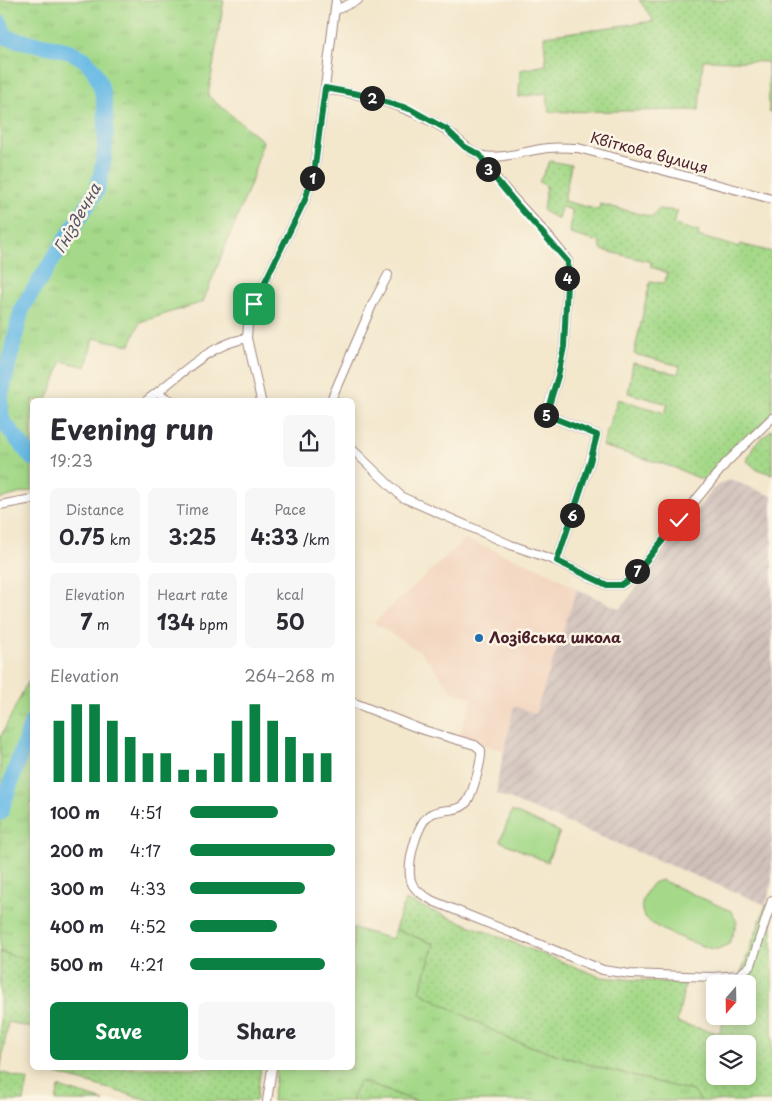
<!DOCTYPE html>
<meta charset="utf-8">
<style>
:root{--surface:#fff;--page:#f7f7f7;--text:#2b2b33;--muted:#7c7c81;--accent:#0b8043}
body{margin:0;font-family:"Playpen Sans",sans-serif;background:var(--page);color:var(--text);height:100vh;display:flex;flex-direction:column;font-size:19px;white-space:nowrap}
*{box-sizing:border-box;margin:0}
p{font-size:16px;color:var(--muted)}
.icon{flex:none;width:28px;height:28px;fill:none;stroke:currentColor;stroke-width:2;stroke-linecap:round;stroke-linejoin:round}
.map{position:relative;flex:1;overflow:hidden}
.drawer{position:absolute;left:30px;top:398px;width:325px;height:672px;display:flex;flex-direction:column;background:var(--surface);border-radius:8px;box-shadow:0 2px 12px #0003}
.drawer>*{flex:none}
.needle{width:32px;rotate:200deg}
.controls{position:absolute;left:706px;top:975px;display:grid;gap:10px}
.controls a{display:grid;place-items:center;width:50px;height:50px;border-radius:8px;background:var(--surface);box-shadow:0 2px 12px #0003;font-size:25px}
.pin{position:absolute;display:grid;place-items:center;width:42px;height:42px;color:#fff;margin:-21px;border-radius:10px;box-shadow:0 2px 8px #0006}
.km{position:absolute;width:25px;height:25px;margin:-12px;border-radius:50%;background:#222;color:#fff;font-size:14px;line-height:25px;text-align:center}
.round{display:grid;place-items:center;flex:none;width:52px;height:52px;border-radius:8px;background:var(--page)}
.head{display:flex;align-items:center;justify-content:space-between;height:85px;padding:0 20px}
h1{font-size:28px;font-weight:700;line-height:38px}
.metrics{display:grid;grid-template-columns:repeat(3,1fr);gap:8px;height:85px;padding:5px 20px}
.metrics div{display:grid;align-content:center;border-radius:8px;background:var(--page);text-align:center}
.metrics b{font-size:21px;font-weight:700}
.metrics small{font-size:14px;font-weight:400}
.metrics p{font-size:14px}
.chart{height:140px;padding:10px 20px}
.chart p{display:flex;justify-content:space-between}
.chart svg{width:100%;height:90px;margin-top:5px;stroke:var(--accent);stroke-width:6}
.action{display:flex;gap:10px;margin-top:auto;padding:10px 20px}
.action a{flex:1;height:58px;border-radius:8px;background:var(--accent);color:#fff;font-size:20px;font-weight:700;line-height:58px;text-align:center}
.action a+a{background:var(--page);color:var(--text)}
ul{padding:0 20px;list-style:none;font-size:16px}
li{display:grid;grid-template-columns:80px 60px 1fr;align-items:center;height:38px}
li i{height:12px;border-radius:6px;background:var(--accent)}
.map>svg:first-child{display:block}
.built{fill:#f2d4be}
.industrial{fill:url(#industrial-furrows)}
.grass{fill:url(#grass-tufts);stroke:#787c5a}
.garden{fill:url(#garden-dots);stroke:#787c5a;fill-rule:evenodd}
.pitch{fill:#a5d989;stroke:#787c5a}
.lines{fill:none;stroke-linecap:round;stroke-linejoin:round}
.river{stroke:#6bbbe6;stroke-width:16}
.minor-casing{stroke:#9e837c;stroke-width:10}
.minor{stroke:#fff;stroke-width:8}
.route-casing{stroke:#fff;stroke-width:10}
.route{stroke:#0b8043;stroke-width:6}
.poi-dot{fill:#1f6fb2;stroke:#fcf5e5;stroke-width:2}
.labels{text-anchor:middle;stroke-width:5;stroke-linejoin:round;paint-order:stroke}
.street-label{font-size:15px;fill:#4a1f2b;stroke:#fcf5e5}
.poi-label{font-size:15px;font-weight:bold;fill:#4a1f2b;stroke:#fcf5e5;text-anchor:start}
.water-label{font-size:16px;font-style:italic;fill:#56566c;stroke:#fcf5e5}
</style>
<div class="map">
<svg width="772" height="1101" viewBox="0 0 772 1101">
<defs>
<pattern id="industrial-furrows" width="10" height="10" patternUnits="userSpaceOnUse" patternTransform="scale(1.25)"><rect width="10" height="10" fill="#cfc0ba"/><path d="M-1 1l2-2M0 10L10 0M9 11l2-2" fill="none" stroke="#b3a5a0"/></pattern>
<pattern id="grass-tufts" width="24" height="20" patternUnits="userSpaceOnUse" patternTransform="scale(1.25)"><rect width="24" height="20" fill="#a5d989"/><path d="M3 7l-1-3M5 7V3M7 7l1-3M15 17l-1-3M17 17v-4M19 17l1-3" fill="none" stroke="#90ba76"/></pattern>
<pattern id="garden-dots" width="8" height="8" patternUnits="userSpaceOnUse" patternTransform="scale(1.25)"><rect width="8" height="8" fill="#a5d989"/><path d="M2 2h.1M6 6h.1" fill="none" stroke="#90ba76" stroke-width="1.8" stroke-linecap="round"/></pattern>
</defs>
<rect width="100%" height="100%" fill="#fcf5e5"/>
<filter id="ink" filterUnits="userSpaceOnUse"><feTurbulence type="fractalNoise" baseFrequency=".02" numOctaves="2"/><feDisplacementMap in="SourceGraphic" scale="10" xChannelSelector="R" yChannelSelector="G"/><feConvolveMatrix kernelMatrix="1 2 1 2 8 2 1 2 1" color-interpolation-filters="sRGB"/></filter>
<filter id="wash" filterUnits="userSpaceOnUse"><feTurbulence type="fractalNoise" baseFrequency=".0096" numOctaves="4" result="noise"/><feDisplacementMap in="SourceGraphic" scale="20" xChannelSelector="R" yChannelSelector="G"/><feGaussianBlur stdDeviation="1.12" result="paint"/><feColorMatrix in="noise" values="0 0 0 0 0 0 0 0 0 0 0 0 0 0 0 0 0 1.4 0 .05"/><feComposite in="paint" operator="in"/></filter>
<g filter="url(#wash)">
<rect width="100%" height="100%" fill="#f3e7cc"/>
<path class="built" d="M465,539l77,30 35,20 -42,126 -21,-8 -10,44 -45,-15 14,-38 -20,-6 -31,-39 -48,-30z"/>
<path class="industrial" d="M732,480l40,16v386l-6,23 -269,-111v-11l17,-77 21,8 42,-125 43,20 93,-120 12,-8z"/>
<path class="grass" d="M0,0h224l-16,96 55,45 -12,42 -48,119 -63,20 -10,23 -37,-7 -7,29 -24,-6 -15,39h-15v90l-32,9z
M32,681v118l-3,18 3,35v109l-32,-9v-214l27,-55z
M353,928l39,11 3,-10 39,15 -14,48 91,48 93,29 89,22 8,10h-285l-56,-20 -9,20h-79l5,-33h75z"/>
<path class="garden" d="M639,0h133v112h-3l-1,-50 -65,-2 -4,50 -150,2 -2,-19 -28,4 1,-27 26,-5 -2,-29 110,-15z
M550,161l21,4 -7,36 35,9 1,-6 53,13 5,-8 20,2 -5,13 26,8 -1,4 40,11 2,-3 32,8v162l-69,66 -30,-13 -71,-21 16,-47 47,14 3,-9 -40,-11 5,-30 45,11 2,-8 -46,-12 16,-72 14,1 4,-10 -17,-6v-5l-49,-12 -3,-8 -29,-8 2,-24 -11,-3 -3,12 -15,-8 3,-25 -7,-4z
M772,429v45l-16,-5 -9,-8 7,-16z
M405,900l196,77 84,7 -8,39 42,10 7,-17h22v-32h-11l29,-79 6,5v191h-71l-8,-10 -89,-22 -93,-29 -91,-48 14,-48 -39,-15zM715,1044h33v32h-33z
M0,952l32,9v67l-24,-6 -8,49z
M47,1068h214l-5,33h-104l-106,-30z
M0,1072l28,8 -4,21h-24z
M359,1081l57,20h-65z
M59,1087l45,14h-48z"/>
<path class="pitch" d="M512,811l48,21 -13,30 -47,-21z
M661,880l70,31 6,11 -8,22 -11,5h-6c-15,-5 -67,-21 -70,-38 -2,-9 5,-22 11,-28z"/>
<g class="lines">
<path class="river" d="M0,23l6,14c23,8 62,8 80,24 28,26 21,96 11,129l-75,118 -22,91 2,21 30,38
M0,813l32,-91"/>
</g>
</g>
<g filter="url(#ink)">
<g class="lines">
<g class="minor-casing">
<path id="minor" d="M336,10l22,-10
M325,89c44,6 79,16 118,39 13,7 22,22 37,27 19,6 48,-5 68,-7 10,-1 20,0 30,0l194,51
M480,155c24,40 62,68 88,106l-4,86 -6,29 -12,39 51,20 -7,27 -33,99
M157,393l13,7
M147,400c34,-24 58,-54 100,-62
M261,400l-14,-62 1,-14 6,-20 51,-104 10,-34 21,-166
M331,400l42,-97 15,-28
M352,449l50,48 109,48 46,16 50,24h14l12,-8 93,-114 46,-45
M0,505l32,-6
M352,702l68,27 55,16 6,5c1,11 -8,42 -14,52 -8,11 -25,6 -36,12 -14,7 -25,52 -20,67 3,10 14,15 22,20l170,69 27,4 83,3 26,-2 12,-10 21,-65
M267,1101l5,-33"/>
</g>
<use href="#minor" class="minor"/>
</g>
</g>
<g class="lines" filter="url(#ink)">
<g class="route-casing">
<path id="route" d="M254,304l51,-104 10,-34 10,-78 33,6 52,15 36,20 19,18 15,8 10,17 24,29 54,61 -4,85 -6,29 -12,39 51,20 -7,27 -33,99 50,24h14l12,-8 46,-57"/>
</g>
<use href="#route" class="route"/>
</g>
<circle class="poi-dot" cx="479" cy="638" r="5"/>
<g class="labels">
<g class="street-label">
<text transform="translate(649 153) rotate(15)" y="5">Квіткова вулиця</text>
</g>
<g class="poi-label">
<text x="489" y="643">Лозівська школа</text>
</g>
<g class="water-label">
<text transform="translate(77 218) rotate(-60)" y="6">Гніздечна</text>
</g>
</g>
</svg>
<div class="controls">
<a><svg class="needle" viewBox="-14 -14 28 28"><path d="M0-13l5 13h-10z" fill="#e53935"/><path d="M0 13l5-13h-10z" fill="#7c7c81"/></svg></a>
<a><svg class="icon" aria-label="layers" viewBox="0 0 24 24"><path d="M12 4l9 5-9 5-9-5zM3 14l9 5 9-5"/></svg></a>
</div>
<div class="pin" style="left:254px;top:304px;background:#1e9e55"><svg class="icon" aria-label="arrive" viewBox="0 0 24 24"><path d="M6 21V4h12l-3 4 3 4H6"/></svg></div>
<div class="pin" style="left:679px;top:520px;background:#d93025"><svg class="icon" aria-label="check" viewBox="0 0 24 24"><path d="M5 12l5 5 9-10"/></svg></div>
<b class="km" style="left:312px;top:178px">1</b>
<b class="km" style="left:372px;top:98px">2</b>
<b class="km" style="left:488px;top:169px">3</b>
<b class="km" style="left:567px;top:278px">4</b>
<b class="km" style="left:546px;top:415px">5</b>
<b class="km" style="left:572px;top:515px">6</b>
<b class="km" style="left:637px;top:571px">7</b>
<section class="drawer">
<div class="head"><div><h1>Evening run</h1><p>19:23</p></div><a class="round"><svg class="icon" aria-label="share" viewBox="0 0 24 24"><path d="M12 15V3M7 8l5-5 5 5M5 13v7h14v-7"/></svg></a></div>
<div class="metrics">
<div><p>Distance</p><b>0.75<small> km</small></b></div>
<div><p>Time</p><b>3:25</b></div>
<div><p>Pace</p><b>4:33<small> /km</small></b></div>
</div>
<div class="metrics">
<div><p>Elevation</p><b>7<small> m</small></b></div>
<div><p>Heart rate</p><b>134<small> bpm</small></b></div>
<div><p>kcal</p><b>50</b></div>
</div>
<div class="chart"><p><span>Elevation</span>264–268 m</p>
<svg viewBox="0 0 160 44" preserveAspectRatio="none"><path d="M5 44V14M15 44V6M25 44V6M35 44V14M45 44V22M55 44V30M65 44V30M75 44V38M85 44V38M95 44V30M105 44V14M115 44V6M125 44V14M135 44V22M145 44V30M155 44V30"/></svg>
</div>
<ul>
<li><b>100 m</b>4:51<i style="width:61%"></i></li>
<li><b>200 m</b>4:17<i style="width:100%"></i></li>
<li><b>300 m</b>4:33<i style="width:79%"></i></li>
<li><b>400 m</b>4:52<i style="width:60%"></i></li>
<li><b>500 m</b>4:21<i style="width:93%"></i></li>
</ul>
<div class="action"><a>Save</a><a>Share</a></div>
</section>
</div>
